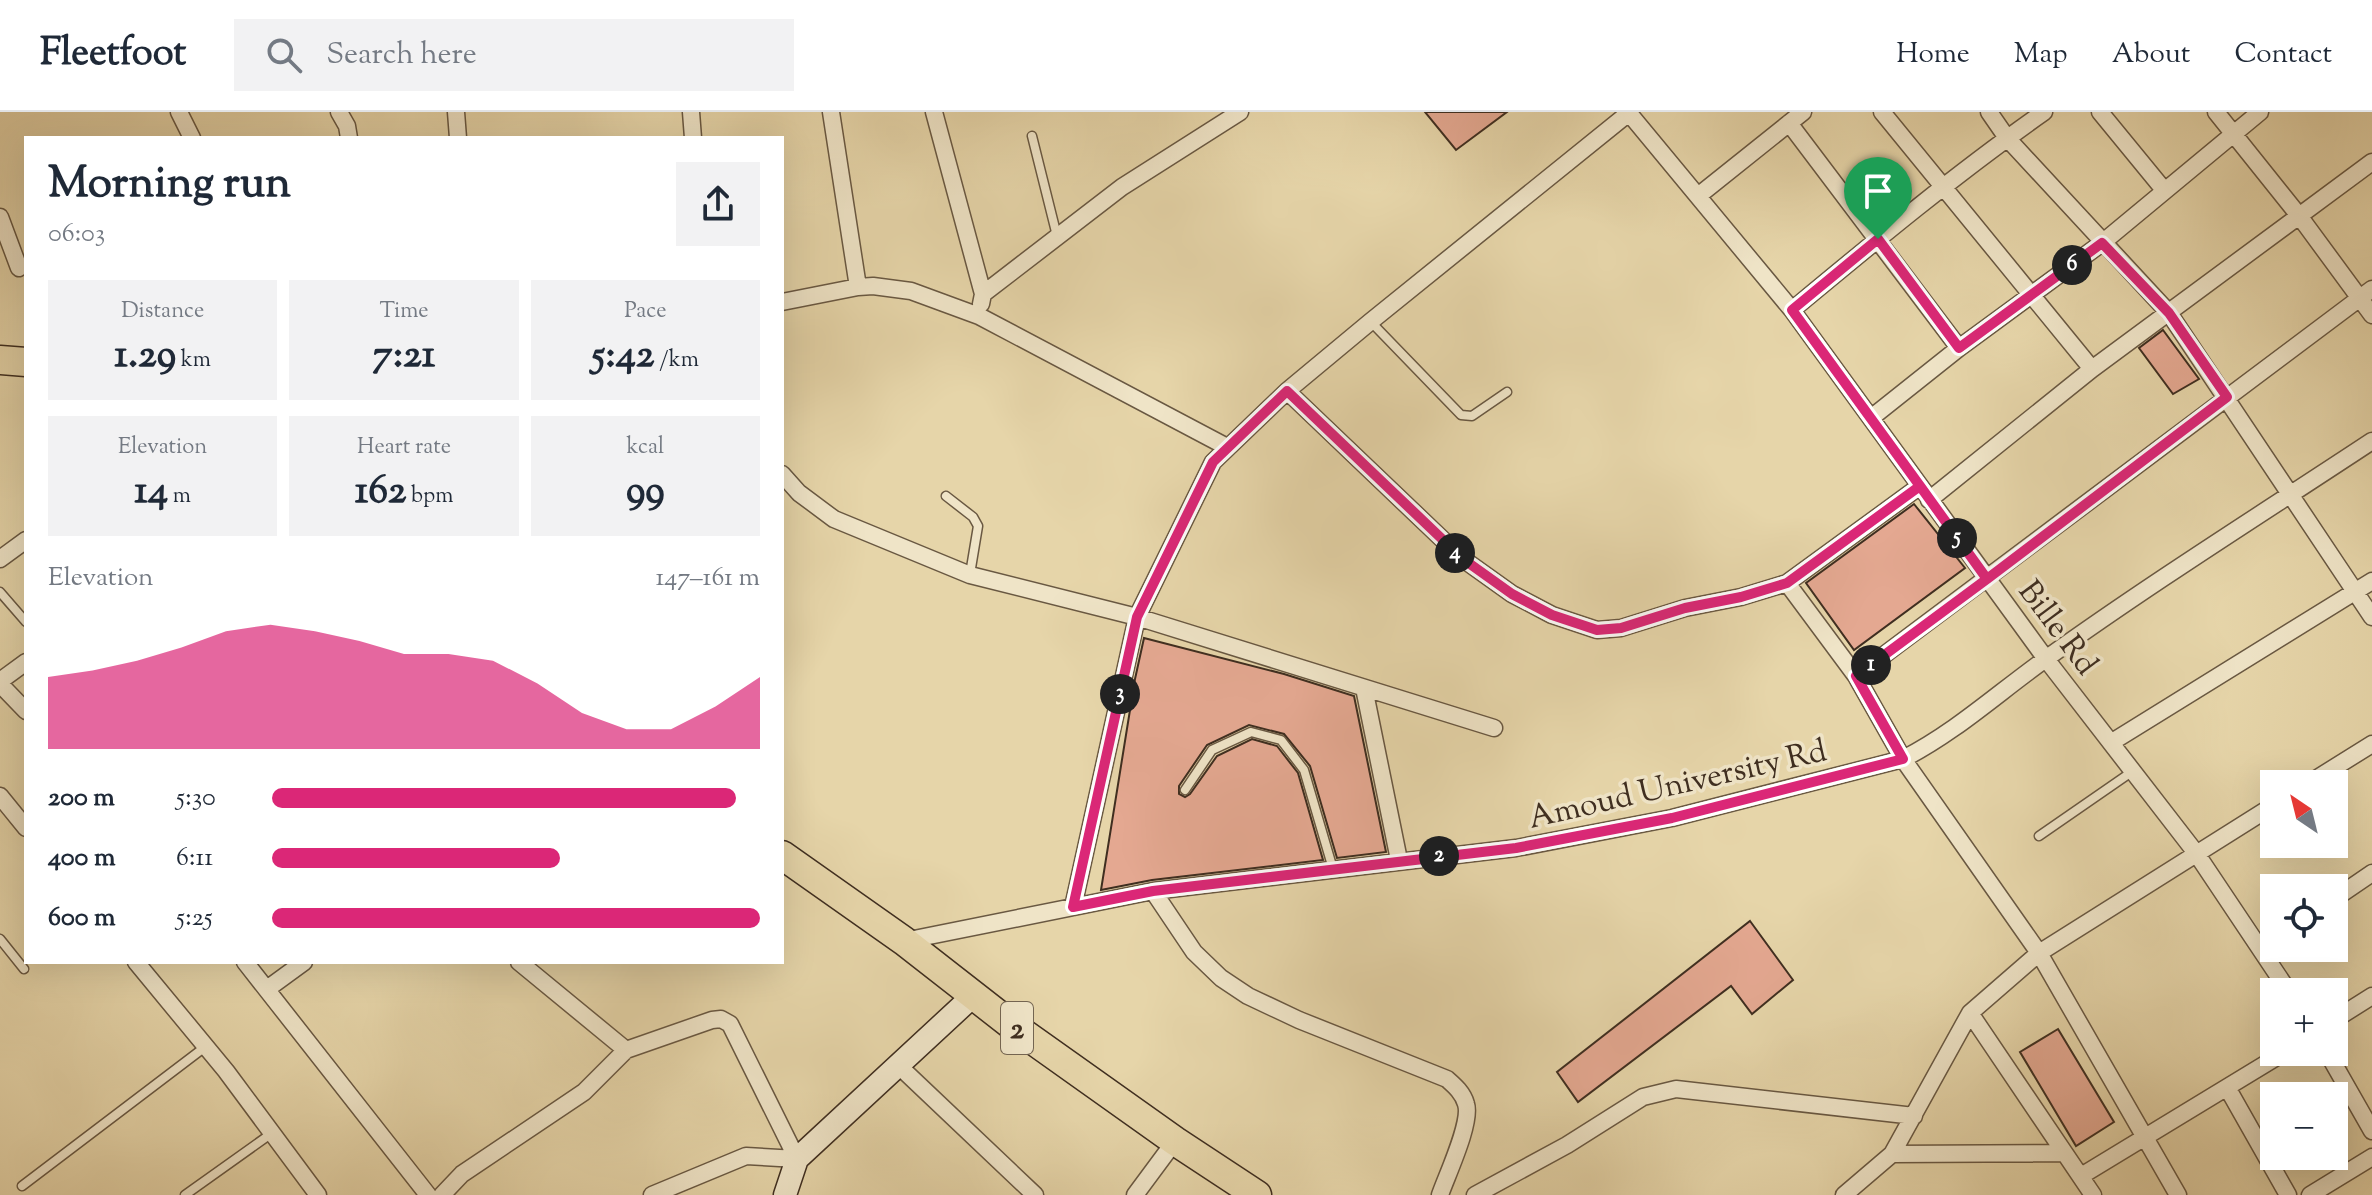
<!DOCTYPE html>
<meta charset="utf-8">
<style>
:root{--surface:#fff;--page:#f2f2f3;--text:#1f2937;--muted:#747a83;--line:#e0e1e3;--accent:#db2777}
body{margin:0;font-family:"Sorts Mill Goudy",serif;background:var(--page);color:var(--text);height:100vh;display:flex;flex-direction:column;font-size:30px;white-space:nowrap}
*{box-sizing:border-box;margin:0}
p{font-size:26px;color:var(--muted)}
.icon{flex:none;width:44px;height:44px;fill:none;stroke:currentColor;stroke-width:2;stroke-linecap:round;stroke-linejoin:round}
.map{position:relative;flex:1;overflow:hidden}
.side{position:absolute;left:24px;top:24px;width:760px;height:828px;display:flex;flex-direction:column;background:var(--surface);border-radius:0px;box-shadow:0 8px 32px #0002}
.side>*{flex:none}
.needle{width:52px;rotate:325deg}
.controls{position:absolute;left:2260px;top:658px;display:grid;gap:16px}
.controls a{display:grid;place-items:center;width:88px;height:88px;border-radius:0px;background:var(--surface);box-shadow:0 8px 32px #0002;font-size:40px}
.pin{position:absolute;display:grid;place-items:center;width:68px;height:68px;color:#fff;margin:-82px -34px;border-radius:50% 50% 50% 0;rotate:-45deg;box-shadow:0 0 8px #0007}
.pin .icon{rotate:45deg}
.km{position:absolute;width:40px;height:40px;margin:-20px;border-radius:50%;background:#222;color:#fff;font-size:22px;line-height:40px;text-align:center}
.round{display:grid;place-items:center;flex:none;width:84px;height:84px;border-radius:0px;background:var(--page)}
.summary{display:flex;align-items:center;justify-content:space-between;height:136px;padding:0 24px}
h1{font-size:44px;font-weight:800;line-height:60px}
.metrics{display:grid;grid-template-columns:repeat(3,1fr);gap:12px;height:136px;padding:8px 24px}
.metrics div{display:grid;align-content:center;border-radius:0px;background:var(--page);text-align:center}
.metrics b{font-size:40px;font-weight:800}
.metrics small{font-size:22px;font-weight:400}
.metrics p{font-size:22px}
.chart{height:224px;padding:16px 24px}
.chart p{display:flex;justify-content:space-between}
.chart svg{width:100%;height:144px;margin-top:8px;fill:var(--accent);opacity:.7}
ul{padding:0 24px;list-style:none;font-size:26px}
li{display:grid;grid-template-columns:128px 96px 1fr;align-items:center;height:60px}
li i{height:20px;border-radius:10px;background:var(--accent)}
header{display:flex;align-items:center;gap:48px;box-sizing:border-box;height:112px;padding:0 40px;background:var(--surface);border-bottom:2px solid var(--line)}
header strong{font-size:38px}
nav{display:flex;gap:44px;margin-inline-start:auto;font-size:28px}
.search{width:560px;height:72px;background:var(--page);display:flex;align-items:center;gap:20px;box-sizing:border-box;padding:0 28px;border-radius:0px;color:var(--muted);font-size:30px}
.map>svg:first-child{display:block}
.building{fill:#e4a891;stroke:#3f2e20;stroke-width:2}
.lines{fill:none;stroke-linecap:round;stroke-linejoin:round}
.lane-casing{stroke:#695842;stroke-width:11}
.street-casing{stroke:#695842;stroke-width:19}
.secondary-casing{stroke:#3f2e20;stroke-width:25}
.highway-casing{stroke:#3f2e20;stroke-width:31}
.lane{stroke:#efe4c7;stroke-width:8}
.street{stroke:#efe4c7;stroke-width:16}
.secondary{stroke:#efe4c7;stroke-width:22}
.highway{stroke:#e6d5a9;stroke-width:28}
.route-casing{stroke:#fff;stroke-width:16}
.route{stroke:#db2777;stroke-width:10}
.labels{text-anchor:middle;stroke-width:7;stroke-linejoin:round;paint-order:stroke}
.shield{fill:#efe4c7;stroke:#746552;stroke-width:2}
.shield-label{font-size:30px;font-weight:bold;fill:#3f2e20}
.street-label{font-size:32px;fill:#3f2e20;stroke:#efe4c7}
</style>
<header>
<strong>Fleetfoot</strong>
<div class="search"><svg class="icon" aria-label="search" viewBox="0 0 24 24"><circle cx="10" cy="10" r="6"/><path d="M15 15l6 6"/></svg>Search here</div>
<nav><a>Home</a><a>Map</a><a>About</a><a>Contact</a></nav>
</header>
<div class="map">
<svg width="2372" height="1083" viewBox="0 0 2372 1083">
<rect width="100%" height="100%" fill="#e6d5a9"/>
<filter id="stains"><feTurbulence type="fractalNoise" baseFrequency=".0025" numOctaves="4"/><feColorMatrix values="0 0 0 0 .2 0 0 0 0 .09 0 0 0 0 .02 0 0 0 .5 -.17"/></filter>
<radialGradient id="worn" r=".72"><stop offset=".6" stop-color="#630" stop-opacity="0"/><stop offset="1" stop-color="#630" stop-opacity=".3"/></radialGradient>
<path class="building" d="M1425,0h82l-51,38z
M2163,218l36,49 -26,15 -34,-46z
M1914,392l51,64 -111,82 -48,-67z
M1144,526l140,36 70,22 32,156 -49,6 -27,-92 -26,-32 -35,-9 -42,20 -28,41v8l6,3 5,-3 27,-38 35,-17 25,7 21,27 25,87 -171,20 -51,10 34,-211z
M1750,809l43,59 -41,34 -21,-28 -153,116 -21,-30z
M2058,917l56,93 -38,24 -56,-94z"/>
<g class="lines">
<g class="lane-casing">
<path id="lane" d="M1032,24l25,100
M1371,210l90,93 11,1 35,-24
M946,384l27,21 5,9 -8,48
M0,480l26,30
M1185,678l27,-40 39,-18 30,8 23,30 29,99
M2039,724l94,-65
M0,827l24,30
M22,1074l183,-139
M185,1083l87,-62"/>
</g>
<g class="street-casing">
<path id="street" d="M179,0l13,26
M339,0l8,14 2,12
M456,0l2,26
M691,0l2,26
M831,0l27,175
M934,0l49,182 -2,10
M1628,0l164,198 254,349 150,194 93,139
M1882,0l210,257
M1989,0l18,26 162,175 203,304
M2100,0l64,78
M2216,0l84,105 72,98
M1789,11l170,225
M1698,84l105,-84
M0,105l19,51
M983,182l139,-107 118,-75
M782,190l76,-15 15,-1 38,5 68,25 248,131
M1792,198c82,-68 165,-137 252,-198
M1287,279l176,168 49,35 40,21 45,15 24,-2 64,-20 56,-11 46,-14 133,-97
M1871,306l88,-70 143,-105 158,-131
M782,362l17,19 35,26 136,56 167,42 357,111
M1929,388l163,-131 280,-207
M0,447l26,-19
M1787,471l69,93 47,83 136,194 139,242
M1856,564l516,-387
M0,569l26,-19
M0,572l26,27
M1364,576l35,172
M2112,630l260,-161
M2308,672l64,-40
M0,684l26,32
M1153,779l41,61 27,26 27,18 51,24 148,59c8,7 16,14 19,25 6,18 -19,71 -26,91
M2334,787l38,-26
M1073,795l64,-290 76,-155 74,-71 83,-69 260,-210
M904,829l249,-50 363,-43 156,-30 231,-59c53,-27 96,-67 144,-101 106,-76 216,-145 325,-217
M2260,835l14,-9
M136,850l90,109 92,124
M245,850l183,233
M519,850l107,88 86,-30 9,-1 9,5 67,135 -51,-3 -94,39
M267,877l37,-27
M1970,901l123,182
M2334,908l38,-24
M2327,940l45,79
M899,954l136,129
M2228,977l60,106
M1892,1042l172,-1
M2081,1064l204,-124
M442,1083l20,-21 122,-82 42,-42
M1135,1083l40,-54
M1475,1083l92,-50 76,-48 33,-8 238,27
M1844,1083l48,-41 78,-141 69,-60 235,-148
M2310,1083l62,-38"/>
</g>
<g class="secondary-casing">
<path id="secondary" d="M785,1083l12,-36 177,-164"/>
</g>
<g class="highway-casing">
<path id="highway" d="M0,248l26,2
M782,743l122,86 105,82 166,118 82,54"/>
</g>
<use href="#lane" class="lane"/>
<use href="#street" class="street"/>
<use href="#secondary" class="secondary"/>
<use href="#highway" class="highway"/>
</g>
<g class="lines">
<g class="route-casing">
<path id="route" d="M1878,127l-86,71 128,176 67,93 -131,97 47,83 -231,59 -156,30 -363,43 -80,16 64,-290 76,-155 74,-71 176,168 49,35 40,21 45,15 24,-2 64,-20 56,-11 46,-14 133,-97 67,93 240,-182 -58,-84 -67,-70 -143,105 -81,-109"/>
</g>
<use href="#route" class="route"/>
</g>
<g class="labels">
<rect class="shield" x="1001" y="890" width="32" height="52" rx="6"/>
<g class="shield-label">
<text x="1017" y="926">2</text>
</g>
<g class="street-label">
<text transform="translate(2059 515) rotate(53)" y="11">Bille Rd</text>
<text transform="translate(1677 671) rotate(-13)" y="11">Amoud University Rd</text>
</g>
</g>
<rect width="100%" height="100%" filter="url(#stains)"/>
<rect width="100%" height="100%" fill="url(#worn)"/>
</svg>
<div class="controls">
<a><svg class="needle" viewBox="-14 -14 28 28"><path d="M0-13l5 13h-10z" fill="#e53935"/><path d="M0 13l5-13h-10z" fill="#747a83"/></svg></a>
<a><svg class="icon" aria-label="locate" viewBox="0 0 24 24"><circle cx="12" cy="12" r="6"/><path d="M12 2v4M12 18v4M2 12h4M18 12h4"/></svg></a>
<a>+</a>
<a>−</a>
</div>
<div class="pin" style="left:1878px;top:127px;background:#1e9e55"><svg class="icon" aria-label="arrive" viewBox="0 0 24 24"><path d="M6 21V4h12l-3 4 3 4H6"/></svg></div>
<b class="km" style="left:1871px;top:553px">1</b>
<b class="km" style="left:1439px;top:744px">2</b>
<b class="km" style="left:1120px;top:582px">3</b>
<b class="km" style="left:1455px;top:441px">4</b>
<b class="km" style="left:1957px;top:426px">5</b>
<b class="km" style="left:2072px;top:153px">6</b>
<section class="side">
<div class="summary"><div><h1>Morning run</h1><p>06:03</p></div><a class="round"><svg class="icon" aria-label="share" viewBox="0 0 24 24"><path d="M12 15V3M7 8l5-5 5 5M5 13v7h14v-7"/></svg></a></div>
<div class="metrics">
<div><p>Distance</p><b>1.29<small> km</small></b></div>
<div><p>Time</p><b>7:21</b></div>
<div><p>Pace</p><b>5:42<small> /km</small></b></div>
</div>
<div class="metrics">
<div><p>Elevation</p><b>14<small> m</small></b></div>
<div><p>Heart rate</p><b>162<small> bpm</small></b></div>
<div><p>kcal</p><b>99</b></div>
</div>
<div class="chart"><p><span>Elevation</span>147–161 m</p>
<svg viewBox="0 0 160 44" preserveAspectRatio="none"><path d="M0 44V22L10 20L20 17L30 13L40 8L50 6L60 8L70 11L80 15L90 15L100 17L110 24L120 33L130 38L140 38L150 31L160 22V44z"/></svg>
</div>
<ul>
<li><b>200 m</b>5:30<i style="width:95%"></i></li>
<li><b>400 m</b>6:11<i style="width:59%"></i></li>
<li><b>600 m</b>5:25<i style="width:100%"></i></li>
</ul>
</section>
</div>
